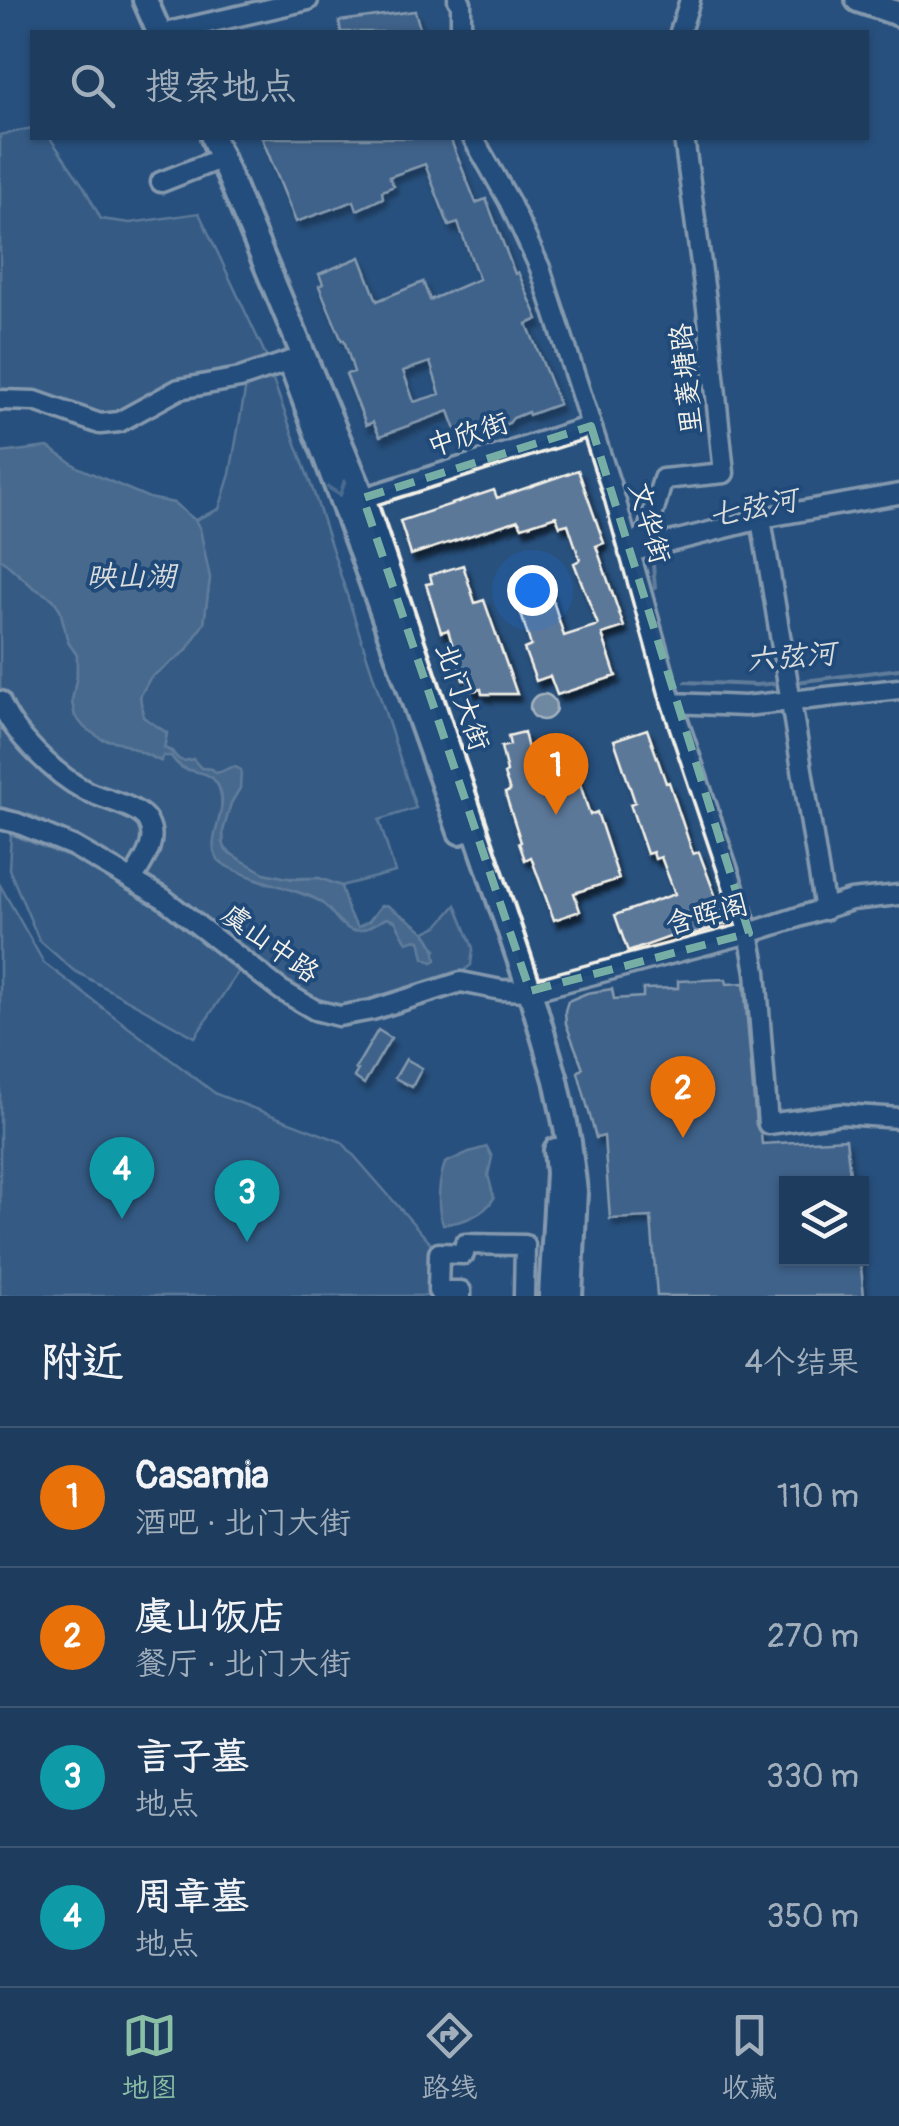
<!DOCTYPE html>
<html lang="zh">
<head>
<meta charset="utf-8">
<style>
	body { margin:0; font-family:Pangolin,"LXGW WenKai TC",sans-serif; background:#2b4867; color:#f1f3f6 }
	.controls { position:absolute; right:30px; bottom:30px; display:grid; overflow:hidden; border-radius:0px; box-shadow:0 2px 8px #0004 }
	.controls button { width:90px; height:90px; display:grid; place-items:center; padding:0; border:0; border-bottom:2px solid #3c5673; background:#1e3d5e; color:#f1f3f6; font:50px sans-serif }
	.you { position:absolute; left:532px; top:590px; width:35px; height:35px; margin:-25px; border:8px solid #fff; border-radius:50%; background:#1a73e8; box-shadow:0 0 0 15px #1a73e833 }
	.badge { display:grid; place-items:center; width:65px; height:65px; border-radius:50%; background:#8abfa5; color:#fff; font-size:32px; font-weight:700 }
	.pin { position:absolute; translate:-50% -82px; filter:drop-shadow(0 2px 5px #0008) }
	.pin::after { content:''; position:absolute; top:52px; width:35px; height:30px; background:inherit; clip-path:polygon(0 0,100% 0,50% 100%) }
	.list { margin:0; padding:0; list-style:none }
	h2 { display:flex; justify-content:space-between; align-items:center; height:130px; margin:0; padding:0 40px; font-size:42px }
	h2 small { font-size:32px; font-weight:400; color:#a1aebc }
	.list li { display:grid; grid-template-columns:65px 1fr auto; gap:30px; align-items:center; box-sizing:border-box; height:140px; padding:0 40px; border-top:2px solid #3c5673 }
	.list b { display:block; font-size:38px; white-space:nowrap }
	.list p { margin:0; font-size:32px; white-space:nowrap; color:#a1aebc }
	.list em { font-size:32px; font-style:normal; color:#a1aebc }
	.icon { flex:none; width:55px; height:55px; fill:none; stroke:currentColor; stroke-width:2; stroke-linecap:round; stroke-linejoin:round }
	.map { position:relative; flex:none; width:899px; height:1296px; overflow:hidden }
	.search { position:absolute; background:#1e3d5e; box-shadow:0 2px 8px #0004; left:30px; right:30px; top:30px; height:110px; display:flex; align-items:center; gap:25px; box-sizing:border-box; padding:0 35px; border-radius:0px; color:#a1aebc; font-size:38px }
	.sheet { height:690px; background:#1e3d5e }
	nav { display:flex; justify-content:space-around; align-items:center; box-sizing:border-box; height:140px; border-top:2px solid #3c5673; background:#1e3d5e; font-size:28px; color:#a1aebc }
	nav a { display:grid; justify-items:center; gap:5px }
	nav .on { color:#8abfa5 }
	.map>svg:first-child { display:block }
	.green { fill:#45688e; stroke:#9cacbb; stroke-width:2.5 }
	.water { fill:#6e88a2; stroke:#a4b2be; stroke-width:2.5 }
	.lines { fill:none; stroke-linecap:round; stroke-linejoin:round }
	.stream { stroke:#a4b2be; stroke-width:4 }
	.building { fill:#5b7899; stroke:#f4f1e8; stroke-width:2.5; fill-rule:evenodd; filter:url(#shadow) }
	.minor-casing { stroke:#f4f1e8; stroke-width:25 }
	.major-casing { stroke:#f4f1e8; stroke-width:30 }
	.minor { stroke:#1f4a7a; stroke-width:18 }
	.major { stroke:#1f4a7a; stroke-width:22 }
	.oneway { stroke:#748da6 }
	.marked { fill:none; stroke:#76ada5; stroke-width:8; stroke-dasharray:20 12; stroke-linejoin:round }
	.labels { text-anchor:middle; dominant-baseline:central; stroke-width:8; stroke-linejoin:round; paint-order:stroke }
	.street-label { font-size:28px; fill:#f4f1e8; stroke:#1f4a7a }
	.water-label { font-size:30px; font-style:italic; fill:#d9dcda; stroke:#1f4a7a }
</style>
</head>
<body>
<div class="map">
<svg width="899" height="1296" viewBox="0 0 899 1296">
	<defs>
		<filter id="shadow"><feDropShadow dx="4" dy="7" stdDeviation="2.5" flood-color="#0009"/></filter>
	</defs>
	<rect width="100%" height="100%" fill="#28517e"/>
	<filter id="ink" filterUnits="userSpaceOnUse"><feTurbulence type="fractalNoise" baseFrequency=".01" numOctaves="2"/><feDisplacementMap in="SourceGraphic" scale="20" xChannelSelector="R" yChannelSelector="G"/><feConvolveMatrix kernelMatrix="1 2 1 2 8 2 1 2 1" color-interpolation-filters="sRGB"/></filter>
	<g filter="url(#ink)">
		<path class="green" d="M 32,128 L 32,138 L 50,138 L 84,187 L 101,219 L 130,223 L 199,213 L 268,360 L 222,372 L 184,378 L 140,400 L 120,414 L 94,417 L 0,395 L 0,135 Z
			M 247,380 L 273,380 L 315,496 L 416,808 L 379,820 L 395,872 L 341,886 L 319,878 L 285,878 L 259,872 L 235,857 L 224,847 L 223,831 L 231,803 L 240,788 L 220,773 L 180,762 L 172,751 L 164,748 L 167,733 L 143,717 L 140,696 L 150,678 L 186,651 L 204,623 L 210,578 L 195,520 L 219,509 L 230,474 Z
			M 0,558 L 33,587 L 53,599 L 60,609 L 68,642 L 77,655 L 77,676 L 72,701 L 75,716 L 102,739 L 119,742 L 160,761 L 162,755 L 171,756 C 185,776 189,767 206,774 C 233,786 217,830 214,851 L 226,866 L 266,883 L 276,884 L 323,902 L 341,924 L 349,929 L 368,927 L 387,918 L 396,921 L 405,939 L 420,940 L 423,944 L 423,952 L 436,950 L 425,932 L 438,926 L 456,905 L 473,948 L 471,965 L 462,972 L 348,1009 L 315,1003 L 112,857 L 33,816 L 0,807 Z
			M 11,834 L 94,867 L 157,902 L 238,972 L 195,1037 L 73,970 L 39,940 L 9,869 Z
			M 0,885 L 44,963 L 216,1094 L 342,1142 L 439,1253 L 438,1296 L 0,1296 Z"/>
		<path class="water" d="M 48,447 L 79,468 L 149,498 L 174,503 L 195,520 L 200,529 L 210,578 L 204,623 L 186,651 L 150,678 L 140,696 L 143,717 L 167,733 L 164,748 C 180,754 174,765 193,759 L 201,768 L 212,769 L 216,773 C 227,772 230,762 241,770 L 240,788 L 231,803 L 223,831 L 223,842 L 226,851 L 264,873 L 292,879 L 319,878 L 341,886 L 349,914 L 358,927 L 369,921 L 381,906 L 387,905 C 408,921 434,929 436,960 L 432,962 L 424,958 L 420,940 L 416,939 L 407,942 L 395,921 L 387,918 C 376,922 363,934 351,930 C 336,924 332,905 310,896 C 292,889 225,872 217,858 C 204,838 234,806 216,782 C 204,766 186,778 171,756 L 163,756 L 161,761 L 119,742 L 102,739 L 85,728 L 75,716 L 72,701 L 77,676 L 77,655 L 68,642 L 60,609 L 53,599 L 33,587 L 0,558 L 0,453 Z
			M530 707a13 13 0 1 1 26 0a13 13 0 1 1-26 0Z
			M 487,1147 L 492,1157 L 488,1175 L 494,1198 C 484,1215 462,1223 443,1224 C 436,1207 439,1180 445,1163 L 469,1152 Z"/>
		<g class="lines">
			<path class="stream" d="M 652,553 L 655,588
				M 686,682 L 756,685 L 781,683
				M 796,682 L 899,669"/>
		</g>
		<path class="building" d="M 415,11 L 421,32 L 341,32 L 339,21 Z
			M 262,138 L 450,138 L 476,203 L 486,199 L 515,274 L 518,272 L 538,319 L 527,324 L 559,404 L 529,415 L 528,412 L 513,418 L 509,423 L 460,441 L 449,411 L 380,436 L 373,422 L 366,425 L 346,374 L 354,372 L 344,340 L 342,341 L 319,286 L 323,284 L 319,274 L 360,257 L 377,301 L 423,282 L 430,300 L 479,279 L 458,223 L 449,226 L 425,164 L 389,177 L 394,186 L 382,191 L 383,198 L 357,210 L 354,201 L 296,222 ZM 430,362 L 440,394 L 414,402 L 403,371 Z
			M 578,470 L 604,543 L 596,546 L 624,627 L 602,634 L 616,676 L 557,695 L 550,676 L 536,681 L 524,649 L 531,646 L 514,591 L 520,589 L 516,576 L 543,568 L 564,636 L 598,625 L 574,563 L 580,560 L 568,524 L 560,526 L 556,516 L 522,527 L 518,520 L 411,555 L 400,521 L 494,490 L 497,498 Z
			M 463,565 L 475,603 L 484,600 L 517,694 L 482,694 L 481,689 L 471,691 L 468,680 L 463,680 L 448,630 L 441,632 L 426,584 L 432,583 L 430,575 Z
			M 647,729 L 666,783 L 669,782 L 693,854 L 699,852 L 726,924 L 691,935 L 689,930 L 628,952 L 615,915 L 675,894 L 661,857 L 655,859 L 653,852 L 647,854 L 630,804 L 635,802 L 614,740 Z
			M 524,732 L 530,758 L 568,747 L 590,815 L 597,812 L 619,879 L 574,893 L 580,911 L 554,920 L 531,857 L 525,860 L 519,843 L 521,842 L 505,793 L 510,791 L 504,774 L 507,772 L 501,747 L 510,745 L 508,736 Z
			M 726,979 L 727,984 L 744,983 L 756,1125 L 761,1134 L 762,1144 L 846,1139 L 851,1184 L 786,1184 L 786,1258 L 860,1258 L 864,1296 L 657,1296 L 651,1217 L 610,1219 L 604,1136 L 596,1138 L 578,1072 L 583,1068 L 566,1024 L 565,1011 L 568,1001 L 587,993 L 612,989 L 614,999 L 643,997 L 643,989 L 678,988 L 678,981 Z
			M 378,1030 L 391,1038 L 364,1084 L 354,1077 L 358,1070 L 355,1069 Z
			M 406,1059 L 422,1068 L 412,1087 L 395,1078 Z"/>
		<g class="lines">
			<defs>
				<path id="minor" d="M 458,0 L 461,3 L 461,32
					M 173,31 L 308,0
					M 680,32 L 690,0
					M 473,138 L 509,201 L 540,268 L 615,499 L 672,703 L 749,933 L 756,972 L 768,1124 L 841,1114 L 899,1118
					M 161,182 L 212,162
					M 0,400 L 35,401 L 100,424 L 119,422 L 179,389 L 240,378 L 290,361
					M 363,498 L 591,426
					M 761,519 L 825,910
					M 629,552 L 648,530 L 663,479 L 724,473 L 707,308 L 684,138
					M 630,552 L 773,516 L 899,494
					M 0,701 C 12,733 55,775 86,791 C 102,799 140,806 148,822 C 159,843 142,862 132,880
					M 672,703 L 745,706 L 899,689
					M 0,819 L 17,823 L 73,846 L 163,898 L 281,990 L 315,1010 L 339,1016 L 372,1010 L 461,982 L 501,990 L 530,991 L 749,933 L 851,900 L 899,895
					M 461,1296 L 461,1291 L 438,1291 L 439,1253 L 464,1254 L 465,1244 L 525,1245 L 524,1296"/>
				<path id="major" d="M 145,0 L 159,32
					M 858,0 L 899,14
					M 213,138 L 363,498 L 530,991 L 556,1080 L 569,1142 L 575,1191 L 570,1296
					M 293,369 L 362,555 L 460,832
					M 551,1296 L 558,1173 L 556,1150"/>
			</defs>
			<use href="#minor" class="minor-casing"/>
			<use href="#major" class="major-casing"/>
			<use href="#minor" class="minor"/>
			<use href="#major" class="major"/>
		</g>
		<defs><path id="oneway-chevron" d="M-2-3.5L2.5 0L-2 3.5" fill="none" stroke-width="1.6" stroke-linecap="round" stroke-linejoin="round" transform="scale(2.5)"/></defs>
		<use class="oneway" href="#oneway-chevron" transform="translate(338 489) rotate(70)"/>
	</g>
	<path d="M0 0H899V1296H0ZM 591,426 L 749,933 L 530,991 L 363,498 Z" fill="#28517e" fill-opacity=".55" fill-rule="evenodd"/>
	<path class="marked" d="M 591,426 L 749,933 L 530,991 L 363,498 Z"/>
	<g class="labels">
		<g class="street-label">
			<text transform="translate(687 379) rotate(-96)">里菱塘路</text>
			<text transform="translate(468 435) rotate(-18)">中欣街</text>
			<text transform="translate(649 523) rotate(74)">文华街</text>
			<text transform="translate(462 697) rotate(71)">北门大街</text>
			<text transform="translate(707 915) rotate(-15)">含晖阁</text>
			<text transform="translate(270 944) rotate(36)">虞山中路</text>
		</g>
		<g class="water-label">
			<text transform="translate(753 508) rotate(-11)">七弦河</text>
			<text x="131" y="576">映山湖</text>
			<text transform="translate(791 657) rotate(-5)">六弦河</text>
		</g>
	</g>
</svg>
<div class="controls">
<button><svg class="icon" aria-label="layers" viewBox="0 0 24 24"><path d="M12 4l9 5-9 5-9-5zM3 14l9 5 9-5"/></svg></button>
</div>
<div class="you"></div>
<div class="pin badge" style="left:556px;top:815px;background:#e8710a">1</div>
<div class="pin badge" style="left:683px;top:1138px;background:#e8710a">2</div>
<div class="pin badge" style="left:247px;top:1242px;background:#0f9aa8">3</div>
<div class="pin badge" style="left:122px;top:1219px;background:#0f9aa8">4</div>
<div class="search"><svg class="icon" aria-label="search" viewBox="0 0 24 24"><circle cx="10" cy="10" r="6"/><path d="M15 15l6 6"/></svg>搜索地点</div>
</div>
<section class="sheet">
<h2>附近<small>4个结果</small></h2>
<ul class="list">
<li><span class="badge" style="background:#e8710a">1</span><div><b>Casamia</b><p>酒吧 · 北门大街</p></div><em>110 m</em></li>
<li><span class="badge" style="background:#e8710a">2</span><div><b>虞山饭店</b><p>餐厅 · 北门大街</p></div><em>270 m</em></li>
<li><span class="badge" style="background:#0f9aa8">3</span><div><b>言子墓</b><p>地点</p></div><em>330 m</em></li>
<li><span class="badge" style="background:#0f9aa8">4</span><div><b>周章墓</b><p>地点</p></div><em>350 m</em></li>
</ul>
</section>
<nav>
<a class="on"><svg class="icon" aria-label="map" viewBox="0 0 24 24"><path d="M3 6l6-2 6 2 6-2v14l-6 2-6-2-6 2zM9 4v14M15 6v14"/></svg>地图</a>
<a><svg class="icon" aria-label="directions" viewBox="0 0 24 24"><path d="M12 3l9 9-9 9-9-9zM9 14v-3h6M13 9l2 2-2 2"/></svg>路线</a>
<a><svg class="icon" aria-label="saved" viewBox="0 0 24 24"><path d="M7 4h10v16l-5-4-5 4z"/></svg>收藏</a>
</nav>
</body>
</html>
